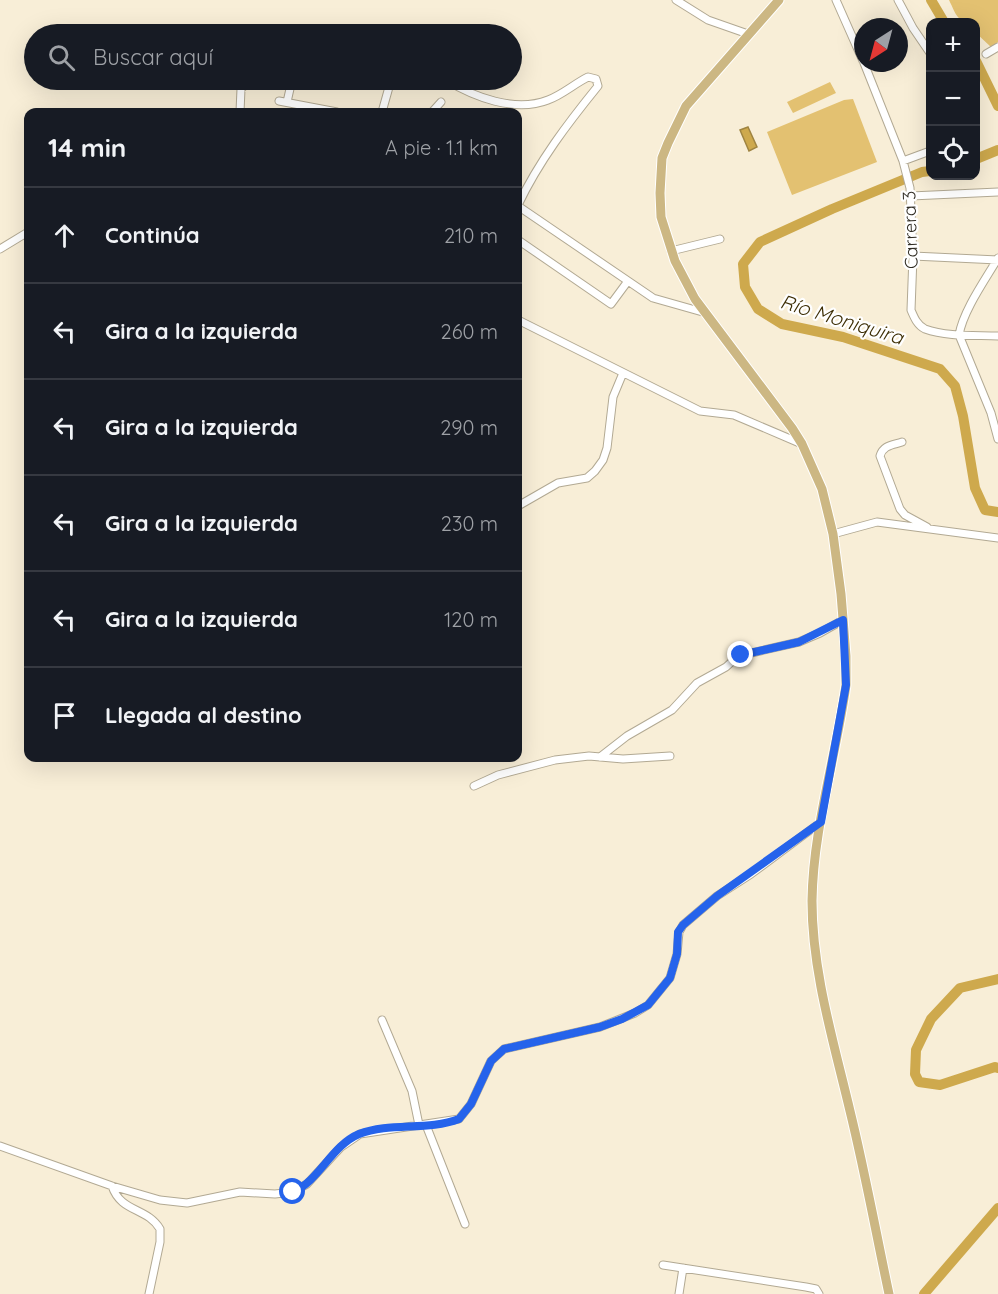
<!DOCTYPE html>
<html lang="es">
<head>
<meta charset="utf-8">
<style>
	body { margin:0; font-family:Quicksand,sans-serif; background:#20242c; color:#f1f3f6 }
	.controls { position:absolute; right:18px; top:18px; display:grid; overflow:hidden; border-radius:12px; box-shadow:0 6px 24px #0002 }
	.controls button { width:54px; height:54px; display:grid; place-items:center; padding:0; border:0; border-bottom:2px solid #363941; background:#171b24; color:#f1f3f6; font:30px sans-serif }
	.compass { position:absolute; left:854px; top:18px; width:54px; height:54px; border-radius:50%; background:#171b24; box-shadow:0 6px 24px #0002; rotate:216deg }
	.stop { position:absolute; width:18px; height:18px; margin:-14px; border:4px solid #2563eb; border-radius:50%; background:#fff }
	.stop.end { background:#2563eb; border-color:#fff; box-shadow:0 2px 6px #0008 }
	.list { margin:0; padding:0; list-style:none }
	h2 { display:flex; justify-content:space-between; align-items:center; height:78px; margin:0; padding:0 24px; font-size:26px }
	h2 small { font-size:20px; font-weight:400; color:#9ea1a6 }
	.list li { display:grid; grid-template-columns:39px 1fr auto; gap:18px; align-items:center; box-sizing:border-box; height:96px; padding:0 24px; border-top:2px solid #363941 }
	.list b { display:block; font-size:22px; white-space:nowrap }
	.list em { font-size:20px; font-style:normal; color:#9ea1a6 }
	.icon { flex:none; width:33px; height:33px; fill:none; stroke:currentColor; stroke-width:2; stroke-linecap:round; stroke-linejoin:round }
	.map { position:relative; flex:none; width:998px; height:1294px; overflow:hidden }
	.search { position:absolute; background:#171b24; box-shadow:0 6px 24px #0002; left:24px; top:24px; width:498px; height:66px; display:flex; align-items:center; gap:15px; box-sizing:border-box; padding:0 21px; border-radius:33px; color:#9ea1a6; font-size:22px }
	.panel { position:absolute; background:#171b24; box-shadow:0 6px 24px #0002; left:24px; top:108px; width:498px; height:654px; border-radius:12px }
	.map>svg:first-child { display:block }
	.green { fill:#e3c171 }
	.water { fill:#cea94d; stroke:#9f8441; stroke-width:1.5 }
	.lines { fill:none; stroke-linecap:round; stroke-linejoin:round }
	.river { stroke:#cea94d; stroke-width:10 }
	.minor-casing { stroke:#b2a993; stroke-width:9 }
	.major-casing { stroke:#fff; stroke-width:11 }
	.minor { stroke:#fff; stroke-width:7 }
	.major { stroke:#ccb783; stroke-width:9 }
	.route { stroke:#2563eb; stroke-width:8 }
	.labels { text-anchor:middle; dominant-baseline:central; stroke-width:4.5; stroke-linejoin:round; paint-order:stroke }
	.street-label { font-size:18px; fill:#312d24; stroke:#fff }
	.water-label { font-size:20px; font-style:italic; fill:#3e2f06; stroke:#fff }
</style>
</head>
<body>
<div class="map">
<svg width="998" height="1294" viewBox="0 0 998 1294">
	<rect width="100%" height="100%" fill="#f8eed7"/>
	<path class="green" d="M 949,0 L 998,0 L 998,42 L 991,47 L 976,33 L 976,22 C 956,22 957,16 949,0 Z
		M 830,82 L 836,93 L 793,113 L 787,102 Z
		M 853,99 L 877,162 L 792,195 L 767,132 L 844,100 Z"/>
	<path class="water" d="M 748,127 L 757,147 L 749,151 L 740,130 Z"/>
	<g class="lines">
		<path class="river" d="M 931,0 L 944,22
			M 976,61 L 998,106
			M 976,159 L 998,150
			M 930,171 L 922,172 L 832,209 L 760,242 L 743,264 L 745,287 L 758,309 L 782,324 L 843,337 L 940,369 L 955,386 L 963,416 L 975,488 L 985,510 L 998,512
			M 998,979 L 960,988 L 931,1019 L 916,1050 L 915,1074 L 919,1082 L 940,1085 L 995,1067 L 998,1068
			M 924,1294 L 998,1208"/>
		<defs>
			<path id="minor" d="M 676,0 L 708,20 L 748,34
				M 836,0 L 863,61
				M 898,0 L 913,28 L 930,53
				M 986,54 L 998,47
				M 864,63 L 903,161 L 910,188 L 913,256 L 911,310 C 914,317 917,325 925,329 C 947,337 975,335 998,336
				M 446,80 C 474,97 515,113 548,100 C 562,95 574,84 588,77 L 596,79 L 598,86 C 568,123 539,161 518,205
				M 279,101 L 337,112
				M 287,102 L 292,80
				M 240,112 L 241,89 L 250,80
				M 382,112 L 391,80
				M 432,112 L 441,102
				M 903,161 L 930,151
				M 911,196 L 998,192
				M 518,206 L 653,298 L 706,313
				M 518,240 L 611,304 L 628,281
				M 0,249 L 28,232
				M 671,251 L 720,239
				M 913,256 L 998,260
				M 998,258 C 985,280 963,311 959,335 L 991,413 L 998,439
				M 518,320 L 700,411 L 734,415 L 802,444
				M 902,442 C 893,445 883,445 880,456 L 900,509 L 905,515 L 927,527
				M 518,506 L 558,483 L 587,478 L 595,471 L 603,460 L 607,448 L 613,397 L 623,373
				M 833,534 L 877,522 L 998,538
				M 600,757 L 627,736 L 672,710 L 697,683 L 726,667 L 738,656 L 799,642 L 820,633 L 843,620
				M 474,786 L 498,775 L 555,760 L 589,756 L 623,759 L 670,756
				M 382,1020 L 412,1091 L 419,1125
				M 426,1125 L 465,1224
				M 0,1146 L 112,1186 L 160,1200 L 187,1203 L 240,1192 L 275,1194 L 293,1192 L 307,1184 L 341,1147 L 360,1134 L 459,1119 L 471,1104 L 491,1061 L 504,1049 L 600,1027 L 635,1013 L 648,1005 L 670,978 L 677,954 L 679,932 L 683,925 L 717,896 L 751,874 L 821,822
				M 112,1186 C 121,1213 147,1207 160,1229 L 160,1242 L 149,1294
				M 663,1265 L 806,1287 L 816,1289 L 819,1294
				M 679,1294 L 683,1268"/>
			<path id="major" d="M 779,0 L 686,106 L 668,143 L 662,158 L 660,193 L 661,217 L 675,261 L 695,299 L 792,428 L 802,444 L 822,489 L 833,534 L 841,594 L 846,656 L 846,685 C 836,757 813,828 812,901 C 812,972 834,1043 850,1111 C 865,1172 876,1233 889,1294"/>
		</defs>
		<use href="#minor" class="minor-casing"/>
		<use href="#major" class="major-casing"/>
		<use href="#minor" class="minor"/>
		<use href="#major" class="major"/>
	</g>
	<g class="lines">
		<path class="route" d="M 293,1192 C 320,1180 331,1146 359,1134 C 390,1122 428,1131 459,1119 L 471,1104 L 491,1061 L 504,1049 L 600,1027 L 622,1019 L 648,1005 L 670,978 L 677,954 L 678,932 L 683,925 L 717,896 L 821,822 L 846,685 L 843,620 L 799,642 L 741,655"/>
	</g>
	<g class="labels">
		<g class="street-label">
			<text transform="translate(910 230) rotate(-92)">Carrera 3</text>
		</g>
		<g class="water-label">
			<text transform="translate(842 319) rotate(17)">Río Moniquira</text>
		</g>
	</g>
</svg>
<div class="controls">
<button>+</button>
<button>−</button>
<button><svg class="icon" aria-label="locate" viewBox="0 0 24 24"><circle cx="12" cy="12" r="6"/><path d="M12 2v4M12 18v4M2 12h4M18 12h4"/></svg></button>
</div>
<svg class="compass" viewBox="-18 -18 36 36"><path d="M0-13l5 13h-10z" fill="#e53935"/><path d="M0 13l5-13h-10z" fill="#9ea1a6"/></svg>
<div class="stop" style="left:293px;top:1192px"></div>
<div class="stop end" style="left:741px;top:655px"></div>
<div class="search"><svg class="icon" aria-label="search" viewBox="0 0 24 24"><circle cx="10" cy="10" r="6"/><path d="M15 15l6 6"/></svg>Buscar aquí</div>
<section class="panel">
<h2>14 min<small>A pie · 1.1 km</small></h2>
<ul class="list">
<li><svg class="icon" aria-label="ahead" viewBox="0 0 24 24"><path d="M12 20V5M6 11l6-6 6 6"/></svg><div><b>Continúa</b></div><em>210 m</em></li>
<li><svg class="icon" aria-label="left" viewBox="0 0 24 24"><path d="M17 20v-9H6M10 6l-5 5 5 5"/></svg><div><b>Gira a la izquierda</b></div><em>260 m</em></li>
<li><svg class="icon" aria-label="left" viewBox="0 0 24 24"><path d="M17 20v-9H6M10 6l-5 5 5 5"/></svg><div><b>Gira a la izquierda</b></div><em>290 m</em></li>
<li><svg class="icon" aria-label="left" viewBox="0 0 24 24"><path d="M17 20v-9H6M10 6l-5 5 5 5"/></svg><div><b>Gira a la izquierda</b></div><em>230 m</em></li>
<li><svg class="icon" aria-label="left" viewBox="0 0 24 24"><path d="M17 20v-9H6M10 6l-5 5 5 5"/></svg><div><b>Gira a la izquierda</b></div><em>120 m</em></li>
<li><svg class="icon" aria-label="arrive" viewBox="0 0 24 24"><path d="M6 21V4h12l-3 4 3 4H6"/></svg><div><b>Llegada al destino</b></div></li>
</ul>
</section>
</div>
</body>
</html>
